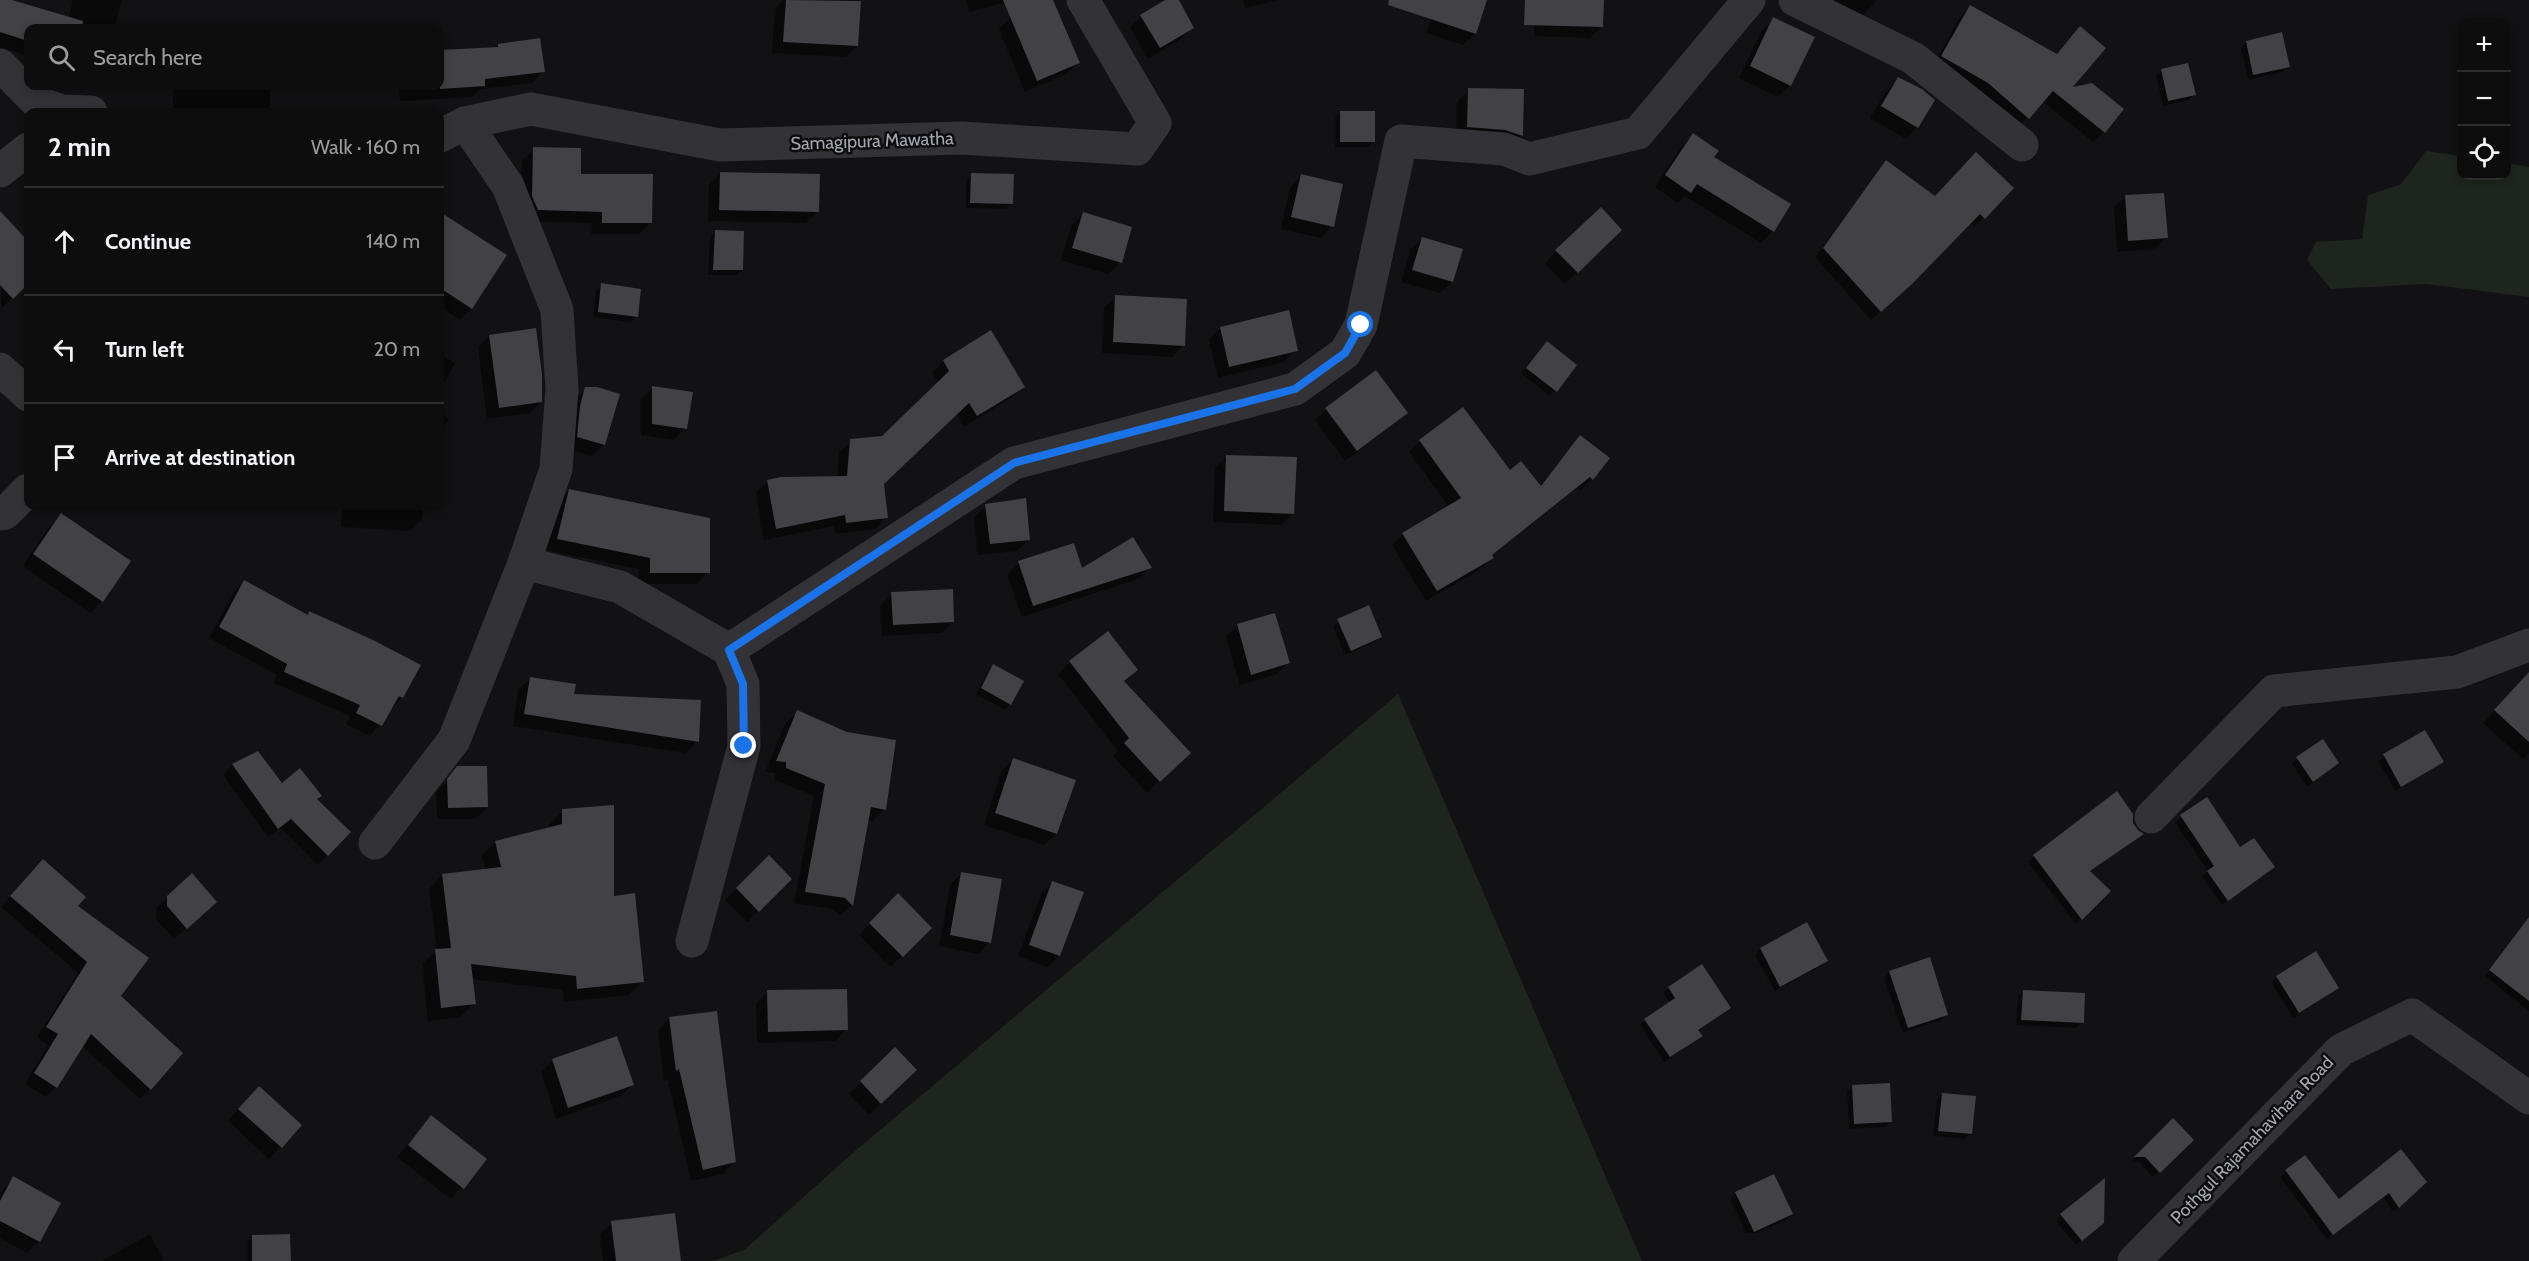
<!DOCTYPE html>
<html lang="en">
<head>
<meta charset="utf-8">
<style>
	body { margin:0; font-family:Cabin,sans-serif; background:#1c1b1c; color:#f1f3f6 }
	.controls { position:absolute; right:18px; top:18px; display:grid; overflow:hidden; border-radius:12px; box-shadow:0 3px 9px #0003 }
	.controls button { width:54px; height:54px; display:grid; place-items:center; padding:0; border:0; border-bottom:2px solid #2e2d2e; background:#0e0d0e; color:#f1f3f6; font:30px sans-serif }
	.stop { position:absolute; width:18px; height:18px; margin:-14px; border:4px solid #1a73e8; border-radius:50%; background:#fff }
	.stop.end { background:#1a73e8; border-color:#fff; box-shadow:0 2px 6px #0008 }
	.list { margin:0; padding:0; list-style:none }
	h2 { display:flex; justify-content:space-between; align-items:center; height:78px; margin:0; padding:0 24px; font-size:26px }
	h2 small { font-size:20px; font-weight:400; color:#9b9c9e }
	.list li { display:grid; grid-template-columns:39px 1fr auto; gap:18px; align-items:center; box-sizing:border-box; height:108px; padding:0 24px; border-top:2px solid #2e2d2e }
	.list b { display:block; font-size:22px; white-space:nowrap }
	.list em { font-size:20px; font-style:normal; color:#9b9c9e }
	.icon { flex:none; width:33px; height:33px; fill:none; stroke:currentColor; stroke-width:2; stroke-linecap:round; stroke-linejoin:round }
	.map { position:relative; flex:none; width:2529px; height:1261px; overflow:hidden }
	.search { position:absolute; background:#0e0d0e; box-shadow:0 3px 9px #0003; left:24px; top:24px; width:420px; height:66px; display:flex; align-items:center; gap:15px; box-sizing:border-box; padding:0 21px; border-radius:12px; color:#9b9c9e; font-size:22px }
	.panel { position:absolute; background:#0e0d0e; box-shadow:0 3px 9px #0003; left:24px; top:108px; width:420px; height:402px; border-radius:12px }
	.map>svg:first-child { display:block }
	.green { fill:#1e251f }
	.shadow { fill:#0007 }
	.building { fill:#414146 }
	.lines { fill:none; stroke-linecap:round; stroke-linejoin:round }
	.minor { stroke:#333337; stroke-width:33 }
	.route { stroke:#1a73e8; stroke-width:8 }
	.labels { text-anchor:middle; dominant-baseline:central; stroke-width:5; stroke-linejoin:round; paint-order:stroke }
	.street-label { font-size:18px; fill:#a4a7b2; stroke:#0d0c0e }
</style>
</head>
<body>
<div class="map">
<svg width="2529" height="1261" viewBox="0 0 2529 1261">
	<rect width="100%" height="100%" fill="#121113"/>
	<path class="green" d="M 2426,151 L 2461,156 L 2462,176 L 2506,176 L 2507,163 L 2529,167 L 2529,297 L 2426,284 L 2331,289 L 2307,260 L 2316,242 L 2362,239 L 2368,195 L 2401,184 Z
		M 1398,694 L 1642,1261 L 713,1261 L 744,1250 L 854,1152 Z"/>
	<path class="shadow" d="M 0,0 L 68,18 L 73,0 L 122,0 L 114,28 L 28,28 L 28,56 L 0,47 Z
		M 859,0 L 857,46 L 845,57 L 772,53 L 775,9 L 783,0 Z
		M 966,0 L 1014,0 L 969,12 Z
		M 1051,0 L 1078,63 L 1066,74 L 1025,92 L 999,29 L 1011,17 Z
		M 1168,0 L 1177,0 L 1193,27 L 1181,39 L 1148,59 L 1130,27 L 1141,16 Z
		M 1243,0 L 1278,0 L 1245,8 Z
		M 1437,0 L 1485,0 L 1475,34 L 1463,45 L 1426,33 Z
		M 1535,0 L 1602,0 L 1602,26 L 1590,38 L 1534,36 Z
		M 1877,0 L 1858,20 L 1834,1 L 1835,0 Z
		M 1970,6 L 2056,55 L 2080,28 L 2069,90 L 2104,132 L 2093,142 L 2042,101 L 2017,128 L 1932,67 L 1960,17 Z
		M 1774,19 L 1790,85 L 1778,97 L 1739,78 L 1762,30 Z
		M 2247,42 L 2288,67 L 2282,72 L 2248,80 L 2241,48 Z
		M 498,45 L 543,71 L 532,83 L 480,89 L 472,97 L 400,101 L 399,86 L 440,86 L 440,51 L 495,48 Z
		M 2162,70 L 2194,94 L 2189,100 L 2163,106 L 2156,75 Z
		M 1898,79 L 1917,127 L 1906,139 L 1870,118 L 1886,91 Z
		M 173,86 L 270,86 L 270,106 L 264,112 L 173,112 Z
		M 1469,90 L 1522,135 L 1510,147 L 1456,139 L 1457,102 Z
		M 1341,112 L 1373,142 L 1368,147 L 1335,147 L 1335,118 Z
		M 1693,135 L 1773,231 L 1761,243 L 1685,196 L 1678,203 L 1655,187 L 1681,147 Z
		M 534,149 L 579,176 L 651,222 L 639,234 L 591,234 L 591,223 L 526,221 L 521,209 L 522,161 Z
		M 1887,162 L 1935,198 L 1968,163 L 1984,218 L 1975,226 L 1970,222 L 1901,293 L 1871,320 L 1815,257 Z
		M 720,173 L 818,211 L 806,223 L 708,221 L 709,185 Z
		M 972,175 L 1011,203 L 1006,209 L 966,208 L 966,180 Z
		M 1301,176 L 1332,226 L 1321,238 L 1281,229 L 1290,188 Z
		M 2126,196 L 2166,238 L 2154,249 L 2117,252 L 2114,208 Z
		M 440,213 L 505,256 L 471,309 L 460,320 L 440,307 Z
		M 0,214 L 28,243 L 28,282 L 1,309 Z
		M 1083,214 L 1120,262 L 1108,274 L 1061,260 L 1071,226 Z
		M 1620,230 L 1565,284 L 1545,263 L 1557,251 Z
		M 715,232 L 742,270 L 736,275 L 708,275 L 710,237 Z
		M 1422,239 L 1452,282 L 1440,293 L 1401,282 L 1410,250 Z
		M 602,285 L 636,316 L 631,322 L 593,317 L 596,290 Z
		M 1116,297 L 1183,345 L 1172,357 L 1102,353 L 1104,308 Z
		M 1220,328 L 1296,350 L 1284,362 L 1218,378 L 1209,340 Z
		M 990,332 L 1023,387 L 1011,398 L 964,427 L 957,414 L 882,484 L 886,517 L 875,529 L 835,534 L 834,526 L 764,540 L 756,493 L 768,482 L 837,478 L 839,453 L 851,441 L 883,437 L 938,383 L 932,373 L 944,361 Z
		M 490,336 L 541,402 L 529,413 L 487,419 L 478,348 Z
		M 1542,348 L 1575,365 L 1550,396 L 1522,374 Z
		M 440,354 L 455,363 L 440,391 Z
		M 653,388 L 685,428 L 674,440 L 641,435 L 641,399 Z
		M 586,389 L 604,444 L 592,456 L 566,448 L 574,401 Z
		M 1326,409 L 1406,413 L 1394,424 L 1345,461 L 1315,420 Z
		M 440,410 L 449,420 L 440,430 Z
		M 1580,437 L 1592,479 L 1581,490 L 1578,487 L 1491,556 L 1492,558 L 1481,569 L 1426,601 L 1392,545 L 1403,534 L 1449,507 L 1409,452 L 1420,441 L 1510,472 L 1539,487 Z
		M 1227,456 L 1293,513 L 1281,525 L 1213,522 L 1215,468 Z
		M 570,490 L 708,572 L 697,584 L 639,584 L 639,569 L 546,550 L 558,502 Z
		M 342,506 L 423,506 L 422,519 L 410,531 L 341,527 Z
		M 986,506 L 1029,539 L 1017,551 L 978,555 L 974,518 Z
		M 61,515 L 102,601 L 90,613 L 23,566 L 49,527 Z
		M 1019,563 L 1081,570 L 1150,568 L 1138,579 L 1022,617 L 1007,575 Z
		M 244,582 L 307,616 L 310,613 L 402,697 L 370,736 L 346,724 L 350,716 L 274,683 L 277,675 L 209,638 L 233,593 Z
		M 892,594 L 952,622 L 941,633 L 882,636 L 880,606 Z
		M 1338,621 L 1380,637 L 1375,642 L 1345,655 L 1333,626 Z
		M 1238,625 L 1288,663 L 1277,674 L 1240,685 L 1226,637 Z
		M 1070,662 L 1136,670 L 1123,683 L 1177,764 L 1147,793 L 1113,756 L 1118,751 L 1058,674 Z
		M 994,666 L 1010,704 L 1005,710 L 976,694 L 988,672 Z
		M 2529,674 L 2529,753 L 2523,759 L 2483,723 Z
		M 530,679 L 572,695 L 697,741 L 685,753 L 513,726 L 518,690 Z
		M 797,712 L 884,809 L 873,821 L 867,820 L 852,905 L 840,916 L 833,909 L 794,903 L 814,796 L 775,780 L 775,773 L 765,772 L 785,724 Z
		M 2424,732 L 2442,762 L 2395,791 L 2378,761 Z
		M 2297,759 L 2337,763 L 2307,787 L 2292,764 Z
		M 1013,760 L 1056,834 L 1044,845 L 984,825 L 1001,772 Z
		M 233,765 L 315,800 L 349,833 L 318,865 L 281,828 L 268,837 L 223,775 Z
		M 458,768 L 487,807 L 475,819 L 437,819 L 436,793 Z
		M 2117,793 L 2132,823 L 2136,839 L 2089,872 L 2109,891 L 2076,924 L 2028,862 Z
		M 2207,799 L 2240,849 L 2273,867 L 2222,905 L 2202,877 L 2208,871 L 2175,822 Z
		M 563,811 L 612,897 L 643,981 L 629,995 L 564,1002 L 563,990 L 471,979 L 474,1004 L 460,1017 L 428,1021 L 422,964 L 437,950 L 429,889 L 442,875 L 486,870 L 482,856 L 496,842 L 549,829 L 549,825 Z
		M 769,857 L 790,879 L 747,922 L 725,900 Z
		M 32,871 L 76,907 L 119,996 L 150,1089 L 140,1099 L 82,1046 L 56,1087 L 46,1097 L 25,1084 L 48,1045 L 37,1037 L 78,973 L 1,907 Z
		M 962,873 L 989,942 L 978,954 L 939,946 L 950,885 Z
		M 1053,883 L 1059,955 L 1047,967 L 1018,956 L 1041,894 Z
		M 898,895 L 930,928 L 890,967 L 859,935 Z
		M 168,897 L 203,914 L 174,939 L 156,919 L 156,909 Z
		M 1806,924 L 1826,961 L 1821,966 L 1775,991 L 1755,955 L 1760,949 Z
		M 2516,934 L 2529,935 L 2529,1011 L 2485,976 Z
		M 1890,972 L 1947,1014 L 1941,1020 L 1903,1033 L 1884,978 Z
		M 2277,977 L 2337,988 L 2293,1018 L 2272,983 Z
		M 1669,988 L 1729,1008 L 1697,1031 L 1695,1041 L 1664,1062 L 1640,1025 L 1670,1003 L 1663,993 Z
		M 2024,991 L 2082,1022 L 2077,1028 L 2016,1025 L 2018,997 Z
		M 768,992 L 847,1029 L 835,1041 L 757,1043 L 756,1003 Z
		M 670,1018 L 734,1162 L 723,1174 L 691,1181 L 668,1080 L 664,1081 L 658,1030 Z
		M 616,1038 L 632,1085 L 620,1096 L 556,1119 L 541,1072 L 552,1061 Z
		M 895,1049 L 903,1082 L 869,1115 L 849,1094 Z
		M 1853,1087 L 1891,1121 L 1885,1127 L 1849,1129 L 1847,1092 Z
		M 1942,1094 L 1971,1133 L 1965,1139 L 1933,1136 L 1937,1100 Z
		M 247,1099 L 300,1125 L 269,1159 L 228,1121 Z
		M 431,1117 L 485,1159 L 451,1199 L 397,1157 Z
		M 2173,1121 L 2192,1140 L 2153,1177 L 2139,1162 L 2131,1162 Z
		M 2305,1157 L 2339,1201 L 2425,1182 L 2393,1212 L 2383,1197 L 2327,1239 L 2280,1177 Z
		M 13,1178 L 39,1241 L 27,1253 L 0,1238 L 0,1193 Z
		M 1736,1194 L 1791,1214 L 1786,1220 L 1756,1233 L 1746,1233 L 1730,1199 Z
		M 2061,1215 L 2099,1225 L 2076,1245 L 2056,1221 Z
		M 612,1223 L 679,1261 L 603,1261 L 600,1234 Z
		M 150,1234 L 164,1261 L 103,1261 L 105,1259 Z
		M 252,1236 L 289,1261 L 247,1261 L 247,1242 Z"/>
	<path class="building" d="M 0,0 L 12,0 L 83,21 L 82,28 L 28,28 L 28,41 L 0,32 Z
		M 786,0 L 861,1 L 858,46 L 783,42 Z
		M 1003,0 L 1053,0 L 1080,63 L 1037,81 Z
		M 1165,0 L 1179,0 L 1194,28 L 1160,48 L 1140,15 Z
		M 1389,0 L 1487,0 L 1476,34 L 1388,5 Z
		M 1525,0 L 1604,0 L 1603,27 L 1524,25 Z
		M 1970,5 L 2057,54 L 2080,26 L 2106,48 L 2073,87 L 2092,83 L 2124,109 L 2105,133 L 2053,91 L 2029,119 L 1988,83 L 1941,56 Z
		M 1773,17 L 1815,37 L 1791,86 L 1750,66 Z
		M 2282,32 L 2290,67 L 2253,75 L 2246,41 Z
		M 540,38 L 545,72 L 485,79 L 485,86 L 440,89 L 440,50 L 498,47 L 498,44 Z
		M 2188,63 L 2196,95 L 2168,101 L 2161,69 Z
		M 1898,77 L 1922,89 L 1935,100 L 1918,128 L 1881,106 Z
		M 1468,88 L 1524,89 L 1523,136 L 1505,130 L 1467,127 Z
		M 1340,111 L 1375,111 L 1375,142 L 1340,142 Z
		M 1693,133 L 1719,151 L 1714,157 L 1791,204 L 1774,232 L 1697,184 L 1691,193 L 1665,175 Z
		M 533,147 L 581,148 L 581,174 L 653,174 L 652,223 L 602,223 L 602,212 L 538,210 L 532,196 Z
		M 1976,152 L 2014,188 L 1985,219 L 1980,214 L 1912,284 L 1881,312 L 1823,248 L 1886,160 L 1935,196 Z
		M 720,172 L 820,174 L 819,212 L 719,210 Z
		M 971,173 L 1014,174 L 1013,204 L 970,203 Z
		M 1301,174 L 1343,184 L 1334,227 L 1291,217 Z
		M 2164,193 L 2168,238 L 2128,241 L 2125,195 Z
		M 1601,207 L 1622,230 L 1578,273 L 1555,250 Z
		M 0,211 L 28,241 L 28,284 L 13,299 L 0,285 Z
		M 440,212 L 507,255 L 472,309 L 440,288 Z
		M 1083,212 L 1132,227 L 1122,263 L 1072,248 Z
		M 715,230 L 744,231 L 743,270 L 713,270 Z
		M 1422,237 L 1463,249 L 1453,282 L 1412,270 Z
		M 601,283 L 641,289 L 638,317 L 598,312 Z
		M 1115,295 L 1187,299 L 1185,346 L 1113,342 Z
		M 1289,310 L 1298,351 L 1229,367 L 1220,327 Z
		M 536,328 L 542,374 L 542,402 L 499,408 L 489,335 Z
		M 991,330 L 1025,387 L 977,416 L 969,403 L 884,484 L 888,518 L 846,523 L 845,515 L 776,529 L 767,480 L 781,477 L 847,476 L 850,439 L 882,436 L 949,371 L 943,360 Z
		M 1547,341 L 1577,365 L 1557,392 L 1526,368 Z
		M 1376,370 L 1408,413 L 1357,451 L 1325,408 Z
		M 652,386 L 693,392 L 687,429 L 652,424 Z
		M 585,387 L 597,387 L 620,394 L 605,445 L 577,437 L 580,406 Z
		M 1463,407 L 1510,470 L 1521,461 L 1541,486 L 1580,435 L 1610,458 L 1593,480 L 1590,477 L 1492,555 L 1494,558 L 1437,591 L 1402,533 L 1461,498 L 1419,440 Z
		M 1226,455 L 1297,457 L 1294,514 L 1224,511 Z
		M 569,489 L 710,518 L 710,573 L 650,573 L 650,558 L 557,539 Z
		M 1026,498 L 1030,540 L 990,544 L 985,504 Z
		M 61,513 L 131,561 L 103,602 L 33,554 Z
		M 1133,537 L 1152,568 L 1033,606 L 1018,561 L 1074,543 L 1082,568 Z
		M 244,580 L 308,615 L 309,611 L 373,640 L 421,665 L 403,698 L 399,696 L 382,726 L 356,713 L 360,705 L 284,672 L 287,664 L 219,627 Z
		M 953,589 L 954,622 L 893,625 L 891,592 Z
		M 1369,605 L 1382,637 L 1351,651 L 1337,619 Z
		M 1275,613 L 1290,663 L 1251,675 L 1237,624 Z
		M 1108,631 L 1138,670 L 1124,681 L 1191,753 L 1160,782 L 1124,743 L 1129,738 L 1069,661 Z
		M 993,664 L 1024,681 L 1011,705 L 981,688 Z
		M 2529,672 L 2529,742 L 2494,710 Z
		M 530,677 L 576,684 L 574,694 L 701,700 L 699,742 L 524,714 Z
		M 797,710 L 847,732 L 896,740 L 886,810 L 871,807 L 853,906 L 845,898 L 805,892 L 825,784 L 786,768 L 786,762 L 776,761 Z
		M 2425,730 L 2444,762 L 2401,787 L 2383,754 Z
		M 2323,739 L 2339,763 L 2313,782 L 2296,757 Z
		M 258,751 L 282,783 L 300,768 L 322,796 L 317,799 L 351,832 L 328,856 L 291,819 L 278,829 L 232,764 Z
		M 1013,758 L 1076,780 L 1057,834 L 995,813 Z
		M 457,766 L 487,766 L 488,807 L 448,808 L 447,779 Z
		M 2117,791 L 2133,814 L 2133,823 L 2138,830 L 2144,834 L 2090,871 L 2111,891 L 2082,920 L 2033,855 Z
		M 2207,797 L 2240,847 L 2254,838 L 2275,867 L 2228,901 L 2207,871 L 2214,866 L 2180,815 Z
		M 614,805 L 614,896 L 635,893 L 644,982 L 577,989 L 576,976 L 471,964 L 476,1004 L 441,1008 L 435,949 L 451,948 L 442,874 L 501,867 L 495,841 L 562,824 L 562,809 Z
		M 769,855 L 792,879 L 759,912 L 736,888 Z
		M 43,859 L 86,897 L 78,906 L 149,958 L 121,996 L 183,1053 L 151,1090 L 91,1034 L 57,1088 L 34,1073 L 58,1034 L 46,1027 L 87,962 L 10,896 Z
		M 961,872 L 1002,879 L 991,943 L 950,935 Z
		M 192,873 L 217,902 L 187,929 L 167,906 L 167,896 Z
		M 1052,881 L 1084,892 L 1060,956 L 1029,945 Z
		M 898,893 L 932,928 L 903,957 L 869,923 Z
		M 2529,917 L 2529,1001 L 2489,970 Z
		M 1807,922 L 1828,961 L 1780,987 L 1760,948 Z
		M 2316,951 L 2339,988 L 2299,1013 L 2276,976 Z
		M 1930,957 L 1948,1015 L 1908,1028 L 1889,971 Z
		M 1702,964 L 1731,1008 L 1698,1030 L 1703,1036 L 1670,1057 L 1644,1019 L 1675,998 L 1668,987 Z
		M 847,989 L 848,1030 L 768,1032 L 767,990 Z
		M 2023,990 L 2085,993 L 2084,1023 L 2021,1020 Z
		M 717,1011 L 736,1162 L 703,1170 L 679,1069 L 676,1071 L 669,1017 Z
		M 617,1036 L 634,1085 L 568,1108 L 552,1059 Z
		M 895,1047 L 917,1070 L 881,1104 L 860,1081 Z
		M 1890,1083 L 1892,1122 L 1854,1124 L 1852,1085 Z
		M 259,1086 L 302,1125 L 282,1148 L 238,1109 Z
		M 1942,1093 L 1976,1096 L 1972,1134 L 1938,1131 Z
		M 431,1115 L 487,1159 L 464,1189 L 408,1145 Z
		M 2173,1118 L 2194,1140 L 2160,1173 L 2145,1157 L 2134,1157 Z
		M 2401,1149 L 2427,1182 L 2399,1208 L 2389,1193 L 2333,1235 L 2285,1170 L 2305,1155 L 2339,1199 Z
		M 1774,1174 L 1793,1214 L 1754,1232 L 1735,1192 Z
		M 13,1176 L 61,1203 L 40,1242 L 0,1221 L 0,1201 Z
		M 2105,1178 L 2104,1223 L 2082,1241 L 2060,1214 Z
		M 675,1213 L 681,1261 L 616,1261 L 611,1221 Z
		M 290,1234 L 291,1261 L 252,1261 L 252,1235 Z"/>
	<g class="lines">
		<path class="minor" d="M 1795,0 L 1913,58 L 2022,145
			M 0,65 L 38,103 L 62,111 L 91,112
			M 440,136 L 465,123 L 531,109 L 720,145 L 961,138 L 1137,149 L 1155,123 L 1083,0
			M 0,171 L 28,149
			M 0,369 L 28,395
			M 0,514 L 5,513 L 28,490
			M 524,563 L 620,587 L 729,650 L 743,684 L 744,746 L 692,941
			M 729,650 L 1014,463 L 1295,389 L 1345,353 L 1361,325 L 1401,141 L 1504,149 L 1529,159 L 1638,133 L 1749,0
			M 2151,817 L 2274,691 L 2457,672 L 2529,645
			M 375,843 L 454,740 L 524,563 L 556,469 L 562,390 L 557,310 L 508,186 L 465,123
			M 2134,1261 L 2341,1050 L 2412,1015 L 2529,1098"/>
	</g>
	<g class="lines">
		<path class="route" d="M 744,746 L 743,684 L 729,650 L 1014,463 L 1295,389 L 1345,353 L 1361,325"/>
	</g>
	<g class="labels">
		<g class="street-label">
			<text transform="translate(872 141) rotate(-2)">Samagipura Mawatha</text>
			<text transform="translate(2252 1140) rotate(-46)">Pothgul Rajamahavihara Road</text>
		</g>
	</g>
</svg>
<div class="controls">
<button>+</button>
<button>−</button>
<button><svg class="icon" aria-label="locate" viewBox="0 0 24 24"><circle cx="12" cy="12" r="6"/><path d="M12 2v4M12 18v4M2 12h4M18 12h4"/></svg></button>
</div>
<div class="stop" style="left:1361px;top:325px"></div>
<div class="stop end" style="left:744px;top:746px"></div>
<div class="search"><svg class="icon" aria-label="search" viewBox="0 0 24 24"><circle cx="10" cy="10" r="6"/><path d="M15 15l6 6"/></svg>Search here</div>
<section class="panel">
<h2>2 min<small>Walk · 160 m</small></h2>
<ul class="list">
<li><svg class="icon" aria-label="ahead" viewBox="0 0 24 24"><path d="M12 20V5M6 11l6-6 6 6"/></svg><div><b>Continue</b></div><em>140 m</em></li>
<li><svg class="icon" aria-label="left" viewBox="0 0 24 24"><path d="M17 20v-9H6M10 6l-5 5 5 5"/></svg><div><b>Turn left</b></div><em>20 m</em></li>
<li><svg class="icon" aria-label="arrive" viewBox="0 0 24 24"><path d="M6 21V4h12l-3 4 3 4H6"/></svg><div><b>Arrive at destination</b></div></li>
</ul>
</section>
</div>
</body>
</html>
